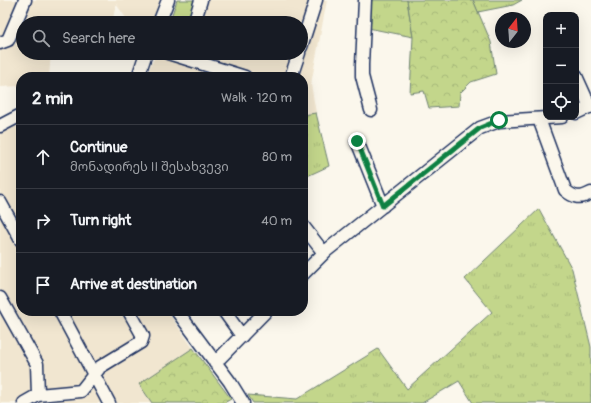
<!DOCTYPE html>
<html lang="en">
<head>
<meta charset="utf-8">
<style>
	body { margin:0; font-family:Pangolin,"Noto Sans Georgian",sans-serif; background:#20242c; color:#f1f3f6 }
	.controls { position:absolute; right:12px; top:12px; display:grid; overflow:hidden; border-radius:8px; box-shadow:0 4px 16px #0002 }
	.controls button { width:36px; height:36px; display:grid; place-items:center; padding:0; border:0; border-bottom:1px solid #363941; background:#171b24; color:#f1f3f6; font:20px sans-serif }
	.compass { position:absolute; left:495px; top:12px; width:36px; height:36px; border-radius:50%; background:#171b24; box-shadow:0 4px 16px #0002; rotate:17deg }
	.stop { position:absolute; width:12px; height:12px; margin:-9px; border:3px solid #0b8043; border-radius:50%; background:#fff }
	.stop.end { background:#0b8043; border-color:#fff; box-shadow:0 1px 4px #0008 }
	.list { margin:0; padding:0; list-style:none }
	h2 { display:flex; justify-content:space-between; align-items:center; height:52px; margin:0; padding:0 16px; font-size:17px }
	h2 small { font-size:13px; font-weight:400; color:#9ea1a6 }
	.list li { display:grid; grid-template-columns:26px 1fr auto; gap:12px; align-items:center; box-sizing:border-box; height:64px; padding:0 16px; border-top:1px solid #363941 }
	.list b { display:block; font-size:15px; white-space:nowrap }
	.list p { margin:0; font-size:13px; white-space:nowrap; color:#9ea1a6 }
	.list em { font-size:13px; font-style:normal; color:#9ea1a6 }
	.icon { flex:none; width:22px; height:22px; fill:none; stroke:currentColor; stroke-width:2; stroke-linecap:round; stroke-linejoin:round }
	.map { position:relative; flex:none; width:591px; height:403px; overflow:hidden }
	.search { position:absolute; background:#171b24; box-shadow:0 4px 16px #0002; left:16px; top:16px; width:292px; height:44px; display:flex; align-items:center; gap:10px; box-sizing:border-box; padding:0 14px; border-radius:22px; color:#9ea1a6; font-size:15px }
	.panel { position:absolute; background:#171b24; box-shadow:0 4px 16px #0002; left:16px; top:72px; width:292px; height:244px; border-radius:16px }
	.map>svg:first-child { display:block }
	.built { fill:#f1e6d0 }
	.grass { fill:url(#grass-tufts); stroke:#6f8274 }
	.forest { fill:url(#forest-crowns); stroke:#6f8274 }
	.lines { fill:none; stroke-linecap:round; stroke-linejoin:round }
	.minor-casing { stroke:#1b2f5e; stroke-width:15 }
	.minor { stroke:#fbf7ec; stroke-width:12 }
	.route { stroke:#0b8043; stroke-width:5 }
</style>
</head>
<body>
<div class="map">
<svg width="591" height="403" viewBox="0 0 591 403">
	<defs>
		<pattern id="grass-tufts" width="24" height="20" patternUnits="userSpaceOnUse"><rect width="24" height="20" fill="#c3d68b"/><path d="M3 7l-1-3M5 7V3M7 7l1-3M15 17l-1-3M17 17v-4M19 17l1-3" fill="none" stroke="#a7b87a"/></pattern>
		<pattern id="forest-crowns" width="20" height="18" patternUnits="userSpaceOnUse"><rect width="20" height="18" fill="#c3d68b"/><path d="M2 6a3 3 0 1 1 6 0M12 15a3 3 0 1 1 6 0" fill="none" stroke="#a7b87a"/></pattern>
	</defs>
	<rect width="100%" height="100%" fill="#fbf7ec"/>
	<filter id="ink" filterUnits="userSpaceOnUse"><feTurbulence type="fractalNoise" baseFrequency=".025" numOctaves="2"/><feDisplacementMap in="SourceGraphic" scale="8" xChannelSelector="R" yChannelSelector="G"/><feConvolveMatrix kernelMatrix="1 2 1 2 8 2 1 2 1" color-interpolation-filters="sRGB"/></filter>
	<g filter="url(#ink)">
		<path class="built" d="M 0,0 L 162,0 L 155,23 L 136,23 L 126,18 L 116,4 L 112,23 L 23,23 L 23,53 L 51,53 L 49,76 L 21,77 L 21,86 L 0,87 Z
			M 196,0 L 327,0 L 311,84 L 316,113 L 303,115 L 303,77 L 152,77 L 146,75 L 157,53 L 301,53 L 301,23 L 189,23 Z
			M 21,116 L 21,311 L 167,311 L 193,348 L 139,384 L 152,403 L 0,403 L 0,128 Z"/>
		<path class="grass" d="M 177,0 L 196,0 L 189,23 L 169,23 Z
			M 370,0 L 407,0 L 413,37 L 368,28 Z
			M 473,0 L 522,0 L 513,5 L 478,12 Z
			M 316,113 L 329,166 L 303,178 L 303,115 Z
			M 539,209 L 572,269 L 591,347 L 591,403 L 473,403 L 459,381 L 422,403 L 253,403 L 248,395 L 297,399 L 378,349 L 407,389 L 492,312 L 465,279 Z"/>
		<path class="forest" d="M 407,0 L 473,0 L 491,42 L 496,74 L 471,82 L 460,93 L 459,106 L 429,108 L 424,91 L 410,93 L 413,37 Z
			M 193,348 L 231,399 L 224,403 L 152,403 L 139,384 Z"/>
		<g class="lines">
			<defs>
				<path id="minor" d="M 365,0 L 362,65 L 362,76 L 371,110
					M 159,23 L 168,0
					M 194,23 L 201,0
					M 0,43 L 8,40 L 25,0
					M 301,47 L 316,0
					M 168,53 L 245,77
					M 576,76 L 590,107
					M 138,77 L 146,53
					M 291,77 L 299,53
					M 576,113 L 591,106
					M 539,119 L 565,190 C 574,198 580,199 591,193
					M 0,126 L 21,115
					M 357,141 L 383,206
					M 0,202 L 21,240
					M 303,226 L 324,253
					M 303,274 L 326,251 L 480,128 L 499,121 L 562,117
					M 0,298 L 37,364 L 38,395 L 24,403
					M 60,311 L 109,403
					M 177,311 L 230,382 L 243,403
					M 224,311 L 242,336
					M 215,363 L 266,311
					M 38,395 L 81,391 L 100,367 L 141,342 L 143,336 L 129,311"/>
			</defs>
			<use href="#minor" class="minor-casing"/>
			<use href="#minor" class="minor"/>
		</g>
	</g>
	<g class="lines" filter="url(#ink)">
		<path class="route" d="M 357,141 L 383,206 L 480,128 L 499,120"/>
	</g>
</svg>
<div class="controls">
<button>+</button>
<button>−</button>
<button><svg class="icon" aria-label="locate" viewBox="0 0 24 24"><circle cx="12" cy="12" r="6"/><path d="M12 2v4M12 18v4M2 12h4M18 12h4"/></svg></button>
</div>
<svg class="compass" viewBox="-18 -18 36 36"><path d="M0-13l5 13h-10z" fill="#e53935"/><path d="M0 13l5-13h-10z" fill="#9ea1a6"/></svg>
<div class="stop" style="left:499px;top:120px"></div>
<div class="stop end" style="left:357px;top:141px"></div>
<div class="search"><svg class="icon" aria-label="search" viewBox="0 0 24 24"><circle cx="10" cy="10" r="6"/><path d="M15 15l6 6"/></svg>Search here</div>
<section class="panel">
<h2>2 min<small>Walk · 120 m</small></h2>
<ul class="list">
<li><svg class="icon" aria-label="ahead" viewBox="0 0 24 24"><path d="M12 20V5M6 11l6-6 6 6"/></svg><div><b>Continue</b><p>მონადირეს II შესახვევი</p></div><em>80 m</em></li>
<li><svg class="icon" aria-label="right" viewBox="0 0 24 24"><path d="M7 20v-9h11M14 6l5 5-5 5"/></svg><div><b>Turn right</b></div><em>40 m</em></li>
<li><svg class="icon" aria-label="arrive" viewBox="0 0 24 24"><path d="M6 21V4h12l-3 4 3 4H6"/></svg><div><b>Arrive at destination</b></div></li>
</ul>
</section>
</div>
</body>
</html>
